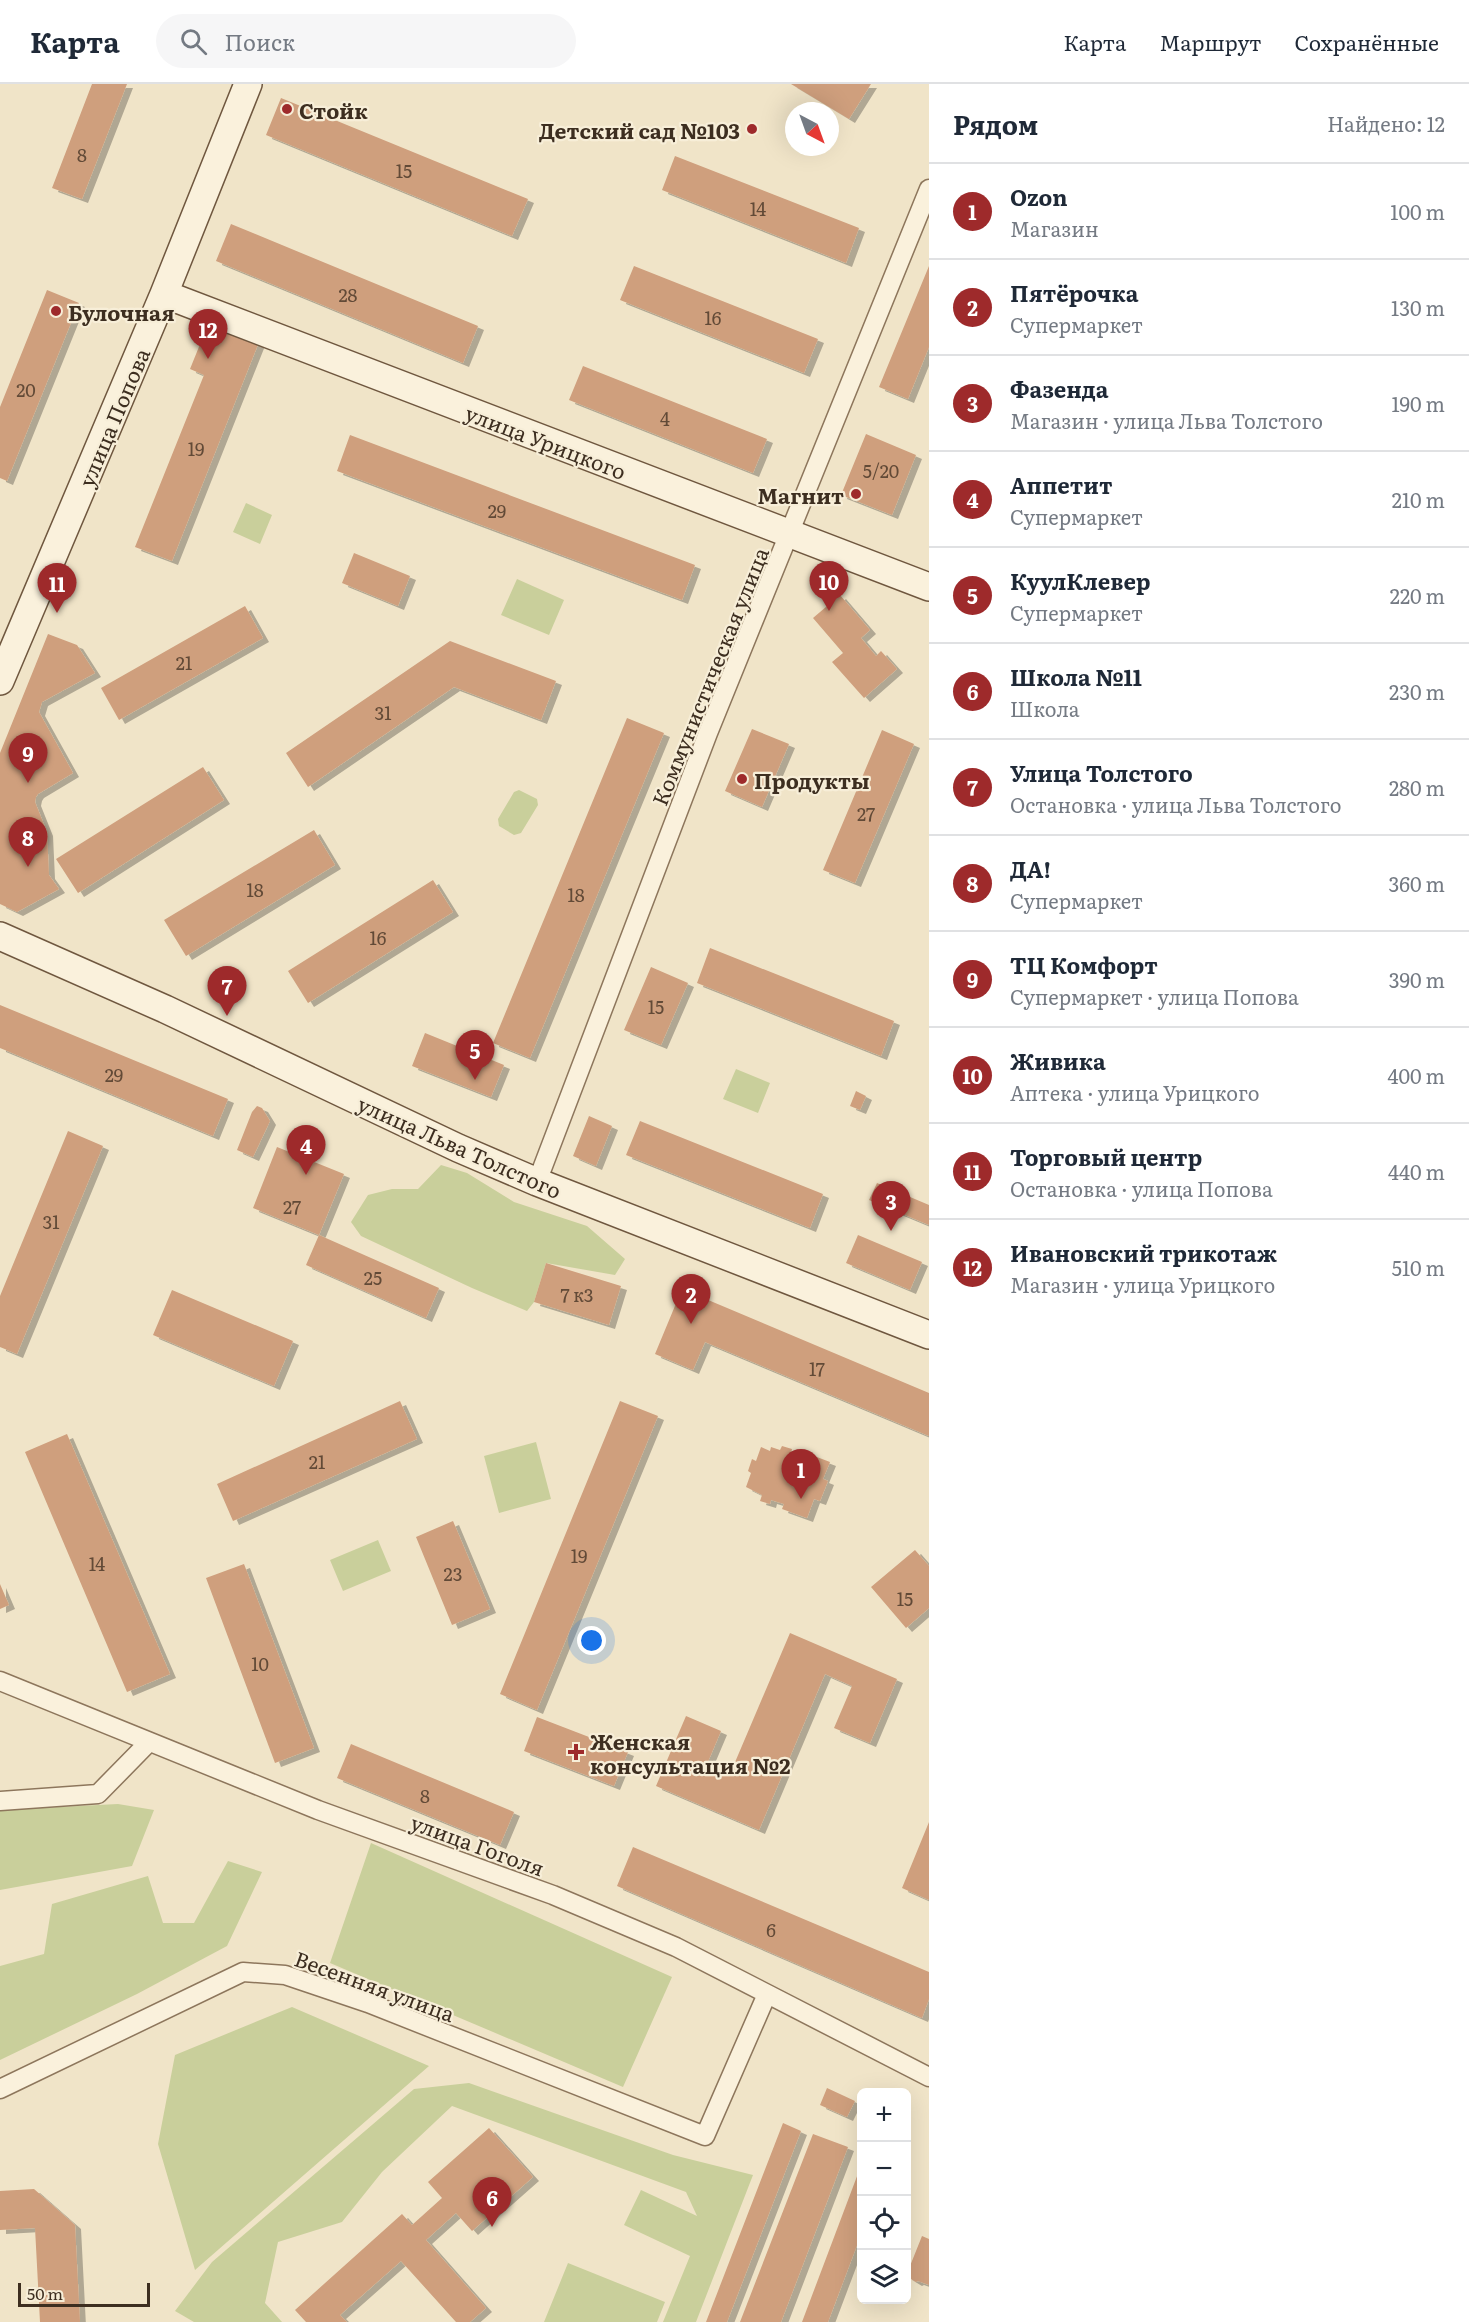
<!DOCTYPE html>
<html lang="ru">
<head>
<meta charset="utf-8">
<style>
	body { margin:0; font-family:Literata,serif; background:#f6f6f7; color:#1f2937 }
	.controls { position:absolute; right:18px; bottom:18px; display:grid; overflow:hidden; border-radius:9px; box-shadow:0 6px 24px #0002 }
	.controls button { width:54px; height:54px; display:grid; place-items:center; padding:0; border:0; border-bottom:2px solid #e0e1e3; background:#fff; color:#1f2937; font:30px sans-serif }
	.compass { position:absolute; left:785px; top:18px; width:54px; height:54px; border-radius:50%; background:#fff; box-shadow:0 6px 24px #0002; rotate:139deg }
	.scale { position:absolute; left:18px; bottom:15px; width:132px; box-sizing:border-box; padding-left:6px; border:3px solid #3d2e20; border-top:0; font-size:16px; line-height:21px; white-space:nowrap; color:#3d2e20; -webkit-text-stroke:4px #f7eed8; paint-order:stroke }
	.you { position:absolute; left:592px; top:1557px; width:21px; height:21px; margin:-15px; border:4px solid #fff; border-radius:50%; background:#1a73e8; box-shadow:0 0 0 9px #1a73e833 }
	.badge { display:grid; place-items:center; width:39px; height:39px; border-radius:50%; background:#9e2a2b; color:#fff; font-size:20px; font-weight:700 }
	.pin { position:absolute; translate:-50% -50px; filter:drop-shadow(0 2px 3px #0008) }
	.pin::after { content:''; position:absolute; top:32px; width:21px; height:18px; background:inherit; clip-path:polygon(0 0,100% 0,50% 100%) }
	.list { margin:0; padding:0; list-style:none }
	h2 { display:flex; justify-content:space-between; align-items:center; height:78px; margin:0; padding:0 24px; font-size:26px }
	h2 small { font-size:20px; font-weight:400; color:#747a83 }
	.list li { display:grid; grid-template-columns:39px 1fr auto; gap:18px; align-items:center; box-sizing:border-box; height:96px; padding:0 24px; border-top:2px solid #e0e1e3 }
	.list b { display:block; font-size:22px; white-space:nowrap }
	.list p { margin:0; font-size:20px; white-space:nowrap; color:#747a83 }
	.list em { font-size:20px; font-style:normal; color:#747a83 }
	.icon { flex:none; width:33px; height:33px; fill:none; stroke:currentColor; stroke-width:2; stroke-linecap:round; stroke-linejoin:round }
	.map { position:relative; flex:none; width:929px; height:2238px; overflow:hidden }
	header { display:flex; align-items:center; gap:36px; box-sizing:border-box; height:84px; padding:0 30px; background:#fff; border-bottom:2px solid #e0e1e3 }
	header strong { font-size:28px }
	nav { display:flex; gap:33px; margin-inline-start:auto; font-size:21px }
	.search { width:420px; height:54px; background:#f6f6f7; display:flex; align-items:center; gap:15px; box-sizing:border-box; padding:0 21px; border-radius:33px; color:#747a83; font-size:22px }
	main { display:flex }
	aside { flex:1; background:#fff }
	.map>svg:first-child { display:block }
	.green { fill:#c9cf9b }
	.building { fill:#cf9f7d; filter:url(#shadow) }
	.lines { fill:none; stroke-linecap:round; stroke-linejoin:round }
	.street-casing { stroke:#8d765c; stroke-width:21 }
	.secondary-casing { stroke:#6f573f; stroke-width:30 }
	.street { stroke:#faf1dc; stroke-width:18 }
	.secondary { stroke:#faf1dc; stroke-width:27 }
	.poi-dot { fill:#9e2a2b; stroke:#f7eed8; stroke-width:2 }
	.labels { text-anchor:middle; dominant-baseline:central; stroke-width:4.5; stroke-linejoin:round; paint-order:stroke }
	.number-label { font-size:18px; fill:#624a37 }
	.poi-label { font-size:21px; font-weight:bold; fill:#3d2e20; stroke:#f7eed8; text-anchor:start }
	.street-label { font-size:21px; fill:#3d2e20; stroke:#f7eed8 }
</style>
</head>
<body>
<header>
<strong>Карта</strong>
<div class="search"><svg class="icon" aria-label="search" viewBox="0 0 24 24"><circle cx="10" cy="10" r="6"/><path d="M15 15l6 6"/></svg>Поиск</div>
<nav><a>Карта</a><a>Маршрут</a><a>Сохранённые</a></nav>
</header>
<main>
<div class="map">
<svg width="929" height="2238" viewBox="0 0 929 2238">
	<defs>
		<filter id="shadow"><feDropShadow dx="6" dy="4" stdDeviation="0" flood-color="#0004"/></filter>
	</defs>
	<rect width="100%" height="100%" fill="#f0e4c8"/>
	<path class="green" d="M 246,419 L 272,431 L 260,460 L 233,448 Z
		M 517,495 L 564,516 L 549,551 L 501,531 Z
		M 519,706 L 537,715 L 538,721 L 521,749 L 514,751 L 499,742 L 498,735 L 514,708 Z
		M 736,985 L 770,999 L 758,1029 L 723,1015 Z
		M 441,1081 L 467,1089 L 514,1118 L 587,1142 L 625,1175 L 615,1191 L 546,1179 L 534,1218 L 527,1227 L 472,1204 L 361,1152 L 351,1138 L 368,1111 L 392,1105 L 418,1105 Z
		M 536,1358 L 551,1415 L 499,1429 L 484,1372 Z
		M 378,1456 L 391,1487 L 343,1507 L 330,1476 Z
		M 118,1720 L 154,1726 L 132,1782 L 0,1806 L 0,1726 Z
		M 371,1759 L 672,1893 L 623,2003 L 330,1879 Z
		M 228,1777 L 262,1788 L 227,1862 L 137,1910 L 0,1976 L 0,1882 L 44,1870 L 52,1820 L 148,1792 L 163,1839 L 194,1839 Z
		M 292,1923 L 429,1982 L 195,2186 L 158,2060 L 175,1971 Z
		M 469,1999 L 673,2071 L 753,2091 L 696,2238 L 663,2238 L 690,2172 L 624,2141 L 641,2106 L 697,2132 L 686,2108 L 452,2022 L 382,2088 L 342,2138 L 278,2158 L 265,2219 L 282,2238 L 194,2238 L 175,2227 L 212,2178 L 414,2005 Z
		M 568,2179 L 665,2218 L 657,2238 L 544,2238 Z"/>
	<path class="building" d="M 92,0 L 127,0 L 82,115 L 52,104 Z
		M 791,0 L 871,0 L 849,35 Z
		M 281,14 L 528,115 L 512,152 L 266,51 Z
		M 675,72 L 859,144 L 846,179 L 662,106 Z
		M 231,140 L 478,242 L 463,279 L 216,177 Z
		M 634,182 L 818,255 L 804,289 L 620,216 Z
		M 929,182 L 929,263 L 908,315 L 879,303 Z
		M 47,206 L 79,219 L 7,397 L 0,394 L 0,323 Z
		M 209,238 L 259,258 L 172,477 L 135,463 L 204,291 L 190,285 Z
		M 583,282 L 767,355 L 753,389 L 569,316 Z
		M 866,350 L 916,371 L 892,431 L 841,411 Z
		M 350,351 L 695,481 L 682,516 L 337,387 Z
		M 354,469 L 410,492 L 398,522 L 342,499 Z
		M 840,511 L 870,546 L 861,554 L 876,572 L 881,567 L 897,585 L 864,614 L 832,578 L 843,569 L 813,534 Z
		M 245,522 L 263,554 L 119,636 L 101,604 Z
		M 48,550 L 77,561 L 95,589 L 42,618 L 39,628 L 73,689 L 38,710 L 36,713 L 35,718 L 47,748 L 49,791 L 59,805 L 17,828 L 0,820 L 0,669 Z
		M 450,557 L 556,597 L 541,636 L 454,603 L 308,703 L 286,669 Z
		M 627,634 L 664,649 L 530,974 L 493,959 Z
		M 752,645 L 789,660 L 762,723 L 725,707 Z
		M 882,646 L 914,660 L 855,799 L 823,786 Z
		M 203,683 L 224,716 L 78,809 L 56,775 Z
		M 314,746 L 335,781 L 186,872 L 164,836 Z
		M 433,796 L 453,828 L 308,919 L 288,887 Z
		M 710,864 L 894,937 L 881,972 L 697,899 Z
		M 651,883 L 688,899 L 661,961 L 624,946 Z
		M 0,921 L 228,1015 L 213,1052 L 0,964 Z
		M 425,949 L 504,981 L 491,1013 L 412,982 Z
		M 856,1007 L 866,1012 L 860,1026 L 850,1022 Z
		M 257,1022 L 262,1024 L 270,1037 L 253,1073 L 237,1066 L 252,1028 Z
		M 589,1032 L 612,1042 L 596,1082 L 573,1072 Z
		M 640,1037 L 823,1110 L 810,1144 L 626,1071 Z
		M 68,1047 L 103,1062 L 17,1270 L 0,1263 L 0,1212 Z
		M 277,1063 L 344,1090 L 319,1151 L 253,1124 Z
		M 877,1099 L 929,1121 L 929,1141 L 869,1116 Z
		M 319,1151 L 439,1204 L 426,1234 L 306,1181 Z
		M 858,1151 L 922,1178 L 910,1206 L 846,1179 Z
		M 546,1179 L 621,1202 L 609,1241 L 534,1218 Z
		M 682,1205 L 929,1309 L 929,1352 L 705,1258 L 693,1286 L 655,1270 Z
		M 172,1206 L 293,1257 L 274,1302 L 153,1251 Z
		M 400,1317 L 417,1355 L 233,1437 L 217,1400 Z
		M 620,1317 L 658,1332 L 537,1626 L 500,1610 Z
		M 67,1350 L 170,1590 L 127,1608 L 25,1368 Z
		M 782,1362 L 792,1365 L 791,1369 L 799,1372 L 801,1367 L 830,1378 L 823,1395 L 828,1397 L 820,1417 L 814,1415 L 807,1434 L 782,1425 L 784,1420 L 771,1416 L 770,1420 L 760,1417 L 762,1411 L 746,1403 L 751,1389 L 748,1387 L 752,1375 L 756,1377 L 761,1363 L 770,1367 L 771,1363 L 780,1366 Z
		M 453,1437 L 490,1525 L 452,1541 L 416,1453 Z
		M 915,1466 L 929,1482 L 929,1524 L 906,1544 L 871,1503 Z
		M 244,1480 L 314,1664 L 275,1679 L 206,1494 Z
		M 0,1500 L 9,1521 L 0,1525 Z
		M 790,1549 L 897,1595 L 870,1659 L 834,1644 L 852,1602 L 825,1590 L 759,1746 L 656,1702 L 686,1632 L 721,1647 L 707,1680 L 730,1690 Z
		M 537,1633 L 628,1668 L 614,1702 L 524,1667 Z
		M 351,1660 L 514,1728 L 500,1761 L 337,1694 Z
		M 929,1738 L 929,1816 L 902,1804 Z
		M 633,1763 L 929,1888 L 929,1915 L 922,1934 L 617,1802 Z
		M 827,2004 L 855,2017 L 847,2033 L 820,2021 Z
		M 783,2039 L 801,2047 L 727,2238 L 706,2238 Z
		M 489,2044 L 533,2093 L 472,2147 L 456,2129 L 426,2156 L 486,2224 L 470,2238 L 456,2238 L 401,2177 L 340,2231 L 347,2238 L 306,2238 L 295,2226 L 402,2130 L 412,2141 L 442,2114 L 428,2098 Z
		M 813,2050 L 848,2063 L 781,2238 L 740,2238 Z
		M 862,2079 L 862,2148 L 828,2238 L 802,2238 Z
		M 34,2105 L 75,2141 L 80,2238 L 40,2238 L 35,2144 L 0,2146 L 0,2107 Z
		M 922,2152 L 929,2155 L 929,2201 L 918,2197 L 916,2198 L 906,2192 Z"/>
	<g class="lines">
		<defs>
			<path id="street" d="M 537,1098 L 708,649 L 929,105
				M 0,1597 L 318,1726 L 553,1811 L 676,1863 L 929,1993
				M 0,1717 L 98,1710 L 149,1658
				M 0,2005 L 243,1888 L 285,1891 L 368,1919 L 705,2052 L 767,1910"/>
			<path id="secondary" d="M 164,210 L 929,503
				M 0,597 L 164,210 L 248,0
				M 0,852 L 165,925 L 458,1064 L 537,1098 L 929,1251"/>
		</defs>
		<use href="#street" class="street-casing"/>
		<use href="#secondary" class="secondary-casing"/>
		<use href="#street" class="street"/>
		<use href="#secondary" class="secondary"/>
	</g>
	<g class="poi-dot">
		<circle cx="287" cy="25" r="6"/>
		<circle cx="752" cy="45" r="6"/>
		<circle cx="56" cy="227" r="6"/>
		<circle cx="856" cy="410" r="6"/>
		<circle cx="742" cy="695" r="6"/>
		<path d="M573 1659h6v6h6v6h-6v6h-6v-6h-6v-6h6z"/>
	</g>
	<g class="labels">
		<g class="number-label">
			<text x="82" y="70">8</text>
			<text x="404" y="86">15</text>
			<text x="758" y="124">14</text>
			<text x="348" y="210">28</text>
			<text x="713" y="233">16</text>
			<text x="26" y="305">20</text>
			<text x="665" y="334">4</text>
			<text x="196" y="364">19</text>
			<text x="881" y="386">5/20</text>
			<text x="497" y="426">29</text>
			<text x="184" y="578">21</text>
			<text x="383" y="628">31</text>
			<text x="866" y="729">27</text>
			<text x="255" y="805">18</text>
			<text x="576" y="810">18</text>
			<text x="378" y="853">16</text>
			<text x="656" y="922">15</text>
			<text x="114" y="990">29</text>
			<text x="292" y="1122">27</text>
			<text x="51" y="1137">31</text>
			<text x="373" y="1193">25</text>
			<text x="577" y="1210">7 к3</text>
			<text x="817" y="1284">17</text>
			<text x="317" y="1377">21</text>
			<text x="579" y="1471">19</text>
			<text x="97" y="1479">14</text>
			<text x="453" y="1489">23</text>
			<text x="905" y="1514">15</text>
			<text x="260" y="1579">10</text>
			<text x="425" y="1711">8</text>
			<text x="771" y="1845">6</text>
		</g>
		<g class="poi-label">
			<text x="299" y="25">Стойк</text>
			<text x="740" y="45" text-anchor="end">Детский сад №103</text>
			<text x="68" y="227">Булочная</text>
			<text x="844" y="410" text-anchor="end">Магнит</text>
			<text x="754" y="695">Продукты</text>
			<text x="590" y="1656">Женская<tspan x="590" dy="24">консультация №2</tspan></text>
		</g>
		<g class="street-label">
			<text transform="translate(113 333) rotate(-67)">улица Попова</text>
			<text transform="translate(546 357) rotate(21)">улица Урицкого</text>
			<text transform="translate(709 592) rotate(-68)">Коммунистическая улица</text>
			<text transform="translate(460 1062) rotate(24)">улица Льва Толстого</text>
			<text transform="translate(478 1760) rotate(20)">улица Гоголя</text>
			<text transform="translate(375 1901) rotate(20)">Весенняя улица</text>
		</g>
	</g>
</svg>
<div class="controls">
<button>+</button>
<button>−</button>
<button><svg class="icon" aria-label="locate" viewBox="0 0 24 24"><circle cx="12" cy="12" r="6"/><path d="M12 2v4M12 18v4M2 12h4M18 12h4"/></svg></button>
<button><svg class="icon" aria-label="layers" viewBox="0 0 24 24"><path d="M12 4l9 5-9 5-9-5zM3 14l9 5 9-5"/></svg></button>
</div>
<svg class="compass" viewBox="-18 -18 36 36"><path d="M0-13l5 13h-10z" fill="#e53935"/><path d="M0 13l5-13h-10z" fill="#747a83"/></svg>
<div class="scale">50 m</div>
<div class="you"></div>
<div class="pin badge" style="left:801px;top:1415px">1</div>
<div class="pin badge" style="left:691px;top:1240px">2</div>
<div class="pin badge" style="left:891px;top:1147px">3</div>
<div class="pin badge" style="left:306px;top:1091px">4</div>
<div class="pin badge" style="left:475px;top:996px">5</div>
<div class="pin badge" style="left:492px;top:2143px">6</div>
<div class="pin badge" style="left:227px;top:932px">7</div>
<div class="pin badge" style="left:28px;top:783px">8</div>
<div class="pin badge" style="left:28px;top:699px">9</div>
<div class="pin badge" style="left:829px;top:527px">10</div>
<div class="pin badge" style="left:57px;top:529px">11</div>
<div class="pin badge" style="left:208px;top:275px">12</div>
</div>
<aside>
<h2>Рядом<small>Найдено: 12</small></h2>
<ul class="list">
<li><span class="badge">1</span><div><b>Ozon</b><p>Магазин</p></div><em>100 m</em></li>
<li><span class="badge">2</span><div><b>Пятёрочка</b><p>Супермаркет</p></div><em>130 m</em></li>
<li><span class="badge">3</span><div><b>Фазенда</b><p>Магазин · улица Льва Толстого</p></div><em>190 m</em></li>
<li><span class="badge">4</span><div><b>Аппетит</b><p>Супермаркет</p></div><em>210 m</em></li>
<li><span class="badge">5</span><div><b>КуулКлевер</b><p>Супермаркет</p></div><em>220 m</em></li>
<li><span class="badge">6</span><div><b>Школа №11</b><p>Школа</p></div><em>230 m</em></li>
<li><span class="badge">7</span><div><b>Улица Толстого</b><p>Остановка · улица Льва Толстого</p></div><em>280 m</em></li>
<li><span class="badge">8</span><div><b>ДА!</b><p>Супермаркет</p></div><em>360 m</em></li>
<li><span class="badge">9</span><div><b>ТЦ Комфорт</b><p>Супермаркет · улица Попова</p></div><em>390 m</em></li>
<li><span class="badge">10</span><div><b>Живика</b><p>Аптека · улица Урицкого</p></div><em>400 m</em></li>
<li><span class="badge">11</span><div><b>Торговый центр</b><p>Остановка · улица Попова</p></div><em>440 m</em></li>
<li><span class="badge">12</span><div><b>Ивановский трикотаж</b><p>Магазин · улица Урицкого</p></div><em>510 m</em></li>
</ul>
</aside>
</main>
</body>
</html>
